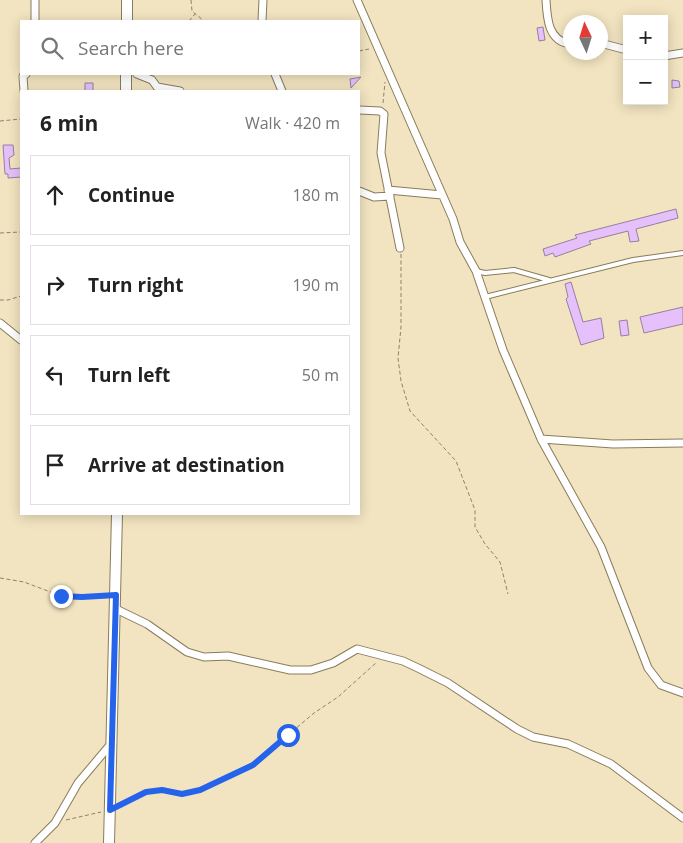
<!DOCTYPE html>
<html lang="en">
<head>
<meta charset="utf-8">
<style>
	body { margin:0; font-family:"Open Sans",sans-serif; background:#f6f6f6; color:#222 }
	.controls { position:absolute; right:15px; top:15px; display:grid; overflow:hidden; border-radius:0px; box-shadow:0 2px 12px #0003 }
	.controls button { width:45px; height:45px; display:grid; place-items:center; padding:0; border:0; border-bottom:1px solid #e0e0e0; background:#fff; color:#222; font:25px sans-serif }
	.compass { position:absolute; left:563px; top:15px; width:45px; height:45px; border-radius:50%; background:#fff; box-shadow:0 2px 12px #0003; rotate:356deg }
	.stop { position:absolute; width:15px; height:15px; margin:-11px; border:4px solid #2563eb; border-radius:50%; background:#fff }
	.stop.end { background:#2563eb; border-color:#fff; box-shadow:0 1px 5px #0008 }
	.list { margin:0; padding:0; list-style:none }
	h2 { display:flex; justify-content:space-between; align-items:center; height:65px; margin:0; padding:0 20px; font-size:21px }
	h2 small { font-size:16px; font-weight:400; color:#767676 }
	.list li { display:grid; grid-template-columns:32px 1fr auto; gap:15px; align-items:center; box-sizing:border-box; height:80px; margin:0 10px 10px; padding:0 10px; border:1px solid #e0e0e0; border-radius:0px }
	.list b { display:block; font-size:19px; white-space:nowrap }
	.list em { font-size:16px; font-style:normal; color:#767676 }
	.icon { flex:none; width:28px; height:28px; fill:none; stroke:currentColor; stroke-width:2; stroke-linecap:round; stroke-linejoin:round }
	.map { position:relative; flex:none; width:683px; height:843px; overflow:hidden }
	.search { position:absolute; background:#fff; box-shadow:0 2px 12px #0003; left:20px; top:20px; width:340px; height:55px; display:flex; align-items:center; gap:12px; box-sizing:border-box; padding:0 18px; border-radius:0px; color:#767676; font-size:19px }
	.panel { position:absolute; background:#fff; box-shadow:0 2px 12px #0003; left:20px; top:90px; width:340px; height:425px; border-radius:0px }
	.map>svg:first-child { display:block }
	.building { fill:#e5c0fa; stroke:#94819f }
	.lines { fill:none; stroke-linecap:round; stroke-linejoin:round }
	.lane-casing { stroke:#897c5c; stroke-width:6 }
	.street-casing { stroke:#897c5c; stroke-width:9 }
	.secondary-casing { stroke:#897c5c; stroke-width:12 }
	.path { stroke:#8c836a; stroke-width:1; stroke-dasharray:4 2.5; stroke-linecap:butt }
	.lane { stroke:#fff; stroke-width:4 }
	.street { stroke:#fff; stroke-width:7 }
	.secondary { stroke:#fff; stroke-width:10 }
	.route { stroke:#2563eb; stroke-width:6 }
</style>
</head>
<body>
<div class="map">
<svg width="683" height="843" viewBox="0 0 683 843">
	<rect width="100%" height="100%" fill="#f2e4c0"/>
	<path class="building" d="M 543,27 L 545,40 L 539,41 L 537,28 Z
		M 361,77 L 351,88 L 350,79 Z
		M 672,80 L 679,81 L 680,87 L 672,88 Z
		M 85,83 L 93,83 L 93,91 L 85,91 Z
		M 3,145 L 13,145 L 14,155 L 9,158 L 10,169 L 21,168 L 21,177 L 8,178 L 8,174 L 5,174 Z
		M 676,209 L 678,218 L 636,229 L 639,241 L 630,242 L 628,231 L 589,241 L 591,244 L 555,257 L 553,253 L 545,256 L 543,249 L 577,238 L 575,235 Z
		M 571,282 L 583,322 L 601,318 L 604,338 L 581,345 L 566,299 L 568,297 L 565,284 Z
		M 683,307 L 683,324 L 644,333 L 640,317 Z
		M 627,320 L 629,335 L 621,336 L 619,321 Z"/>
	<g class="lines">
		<defs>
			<path id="lane" d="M 476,271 L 485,273 L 514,270 L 549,280
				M 485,297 L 633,260 L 683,253"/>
			<path id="street" d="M 357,0 L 453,219 L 460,242 L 476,271 L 503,350 L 541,439 L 601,547 L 648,668 L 661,685 L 683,693
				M 546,0 C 547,18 548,41 570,44
				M 35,21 L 35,0
				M 262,21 L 263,0
				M 600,43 L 627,50
				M 664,56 L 683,53
				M 137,74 L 152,80 L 157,87 L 180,91
				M 275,74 L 282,91
				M 24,91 L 23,76 L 26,74
				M 359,110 L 380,111 L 384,114 L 381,153 L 400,248
				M 388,190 L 442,195
				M 359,191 L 374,197 L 390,196
				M 0,323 L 21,340
				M 541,439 L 613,444 L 683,443
				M 116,609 L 147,624 L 187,652 L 204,657 L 228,656 L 290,670 L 311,670 L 333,663 L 357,649 L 403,661 L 418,668 L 448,683 L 517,729 L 533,737 L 568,744 L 611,764 L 683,818
				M 35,843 L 55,823 L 78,783 L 110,745"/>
			<path id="secondary" d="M 127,21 L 127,0
				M 126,91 L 126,74
				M 109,843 L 117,514"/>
		</defs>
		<use href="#lane" class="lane-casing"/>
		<use href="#street" class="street-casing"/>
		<use href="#secondary" class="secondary-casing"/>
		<path class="path" d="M 191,0 L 192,11 L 204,21
			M 189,21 L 195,14
			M 359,51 L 369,49
			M 383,103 L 385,82
			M 0,121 L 21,119
			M 0,233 L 21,232
			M 401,254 L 401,327 L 398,358 L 401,381 L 410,411 L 456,461 L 475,510 L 475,527 L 485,544 L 500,562 L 508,594
			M 0,300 L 8,300 L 21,296
			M 0,578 L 24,582 L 61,596 L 105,595
			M 119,806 L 146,792 L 162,791 L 182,794 L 200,790 L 253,765 L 314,713 L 338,697 L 377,662
			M 66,820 L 101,812"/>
		<use href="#lane" class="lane"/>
		<use href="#street" class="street"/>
		<use href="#secondary" class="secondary"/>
	</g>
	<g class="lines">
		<path class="route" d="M 61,596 L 82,597 L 116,595 L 110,810 L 146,792 L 162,790 L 182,794 L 200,790 L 253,765 L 288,735"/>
	</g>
</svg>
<div class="controls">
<button>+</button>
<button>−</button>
</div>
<svg class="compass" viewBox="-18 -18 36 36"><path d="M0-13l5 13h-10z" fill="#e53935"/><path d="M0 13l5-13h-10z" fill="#767676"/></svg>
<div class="stop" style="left:288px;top:735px"></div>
<div class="stop end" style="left:61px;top:596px"></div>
<div class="search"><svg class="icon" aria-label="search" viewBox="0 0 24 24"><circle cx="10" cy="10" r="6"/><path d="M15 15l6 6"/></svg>Search here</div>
<section class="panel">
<h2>6 min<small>Walk · 420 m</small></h2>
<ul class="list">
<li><svg class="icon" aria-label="ahead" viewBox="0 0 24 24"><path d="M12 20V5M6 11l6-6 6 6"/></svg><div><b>Continue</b></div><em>180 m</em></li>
<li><svg class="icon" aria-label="right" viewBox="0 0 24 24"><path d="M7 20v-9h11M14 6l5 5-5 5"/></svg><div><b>Turn right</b></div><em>190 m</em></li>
<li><svg class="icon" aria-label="left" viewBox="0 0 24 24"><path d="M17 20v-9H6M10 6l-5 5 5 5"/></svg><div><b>Turn left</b></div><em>50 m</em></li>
<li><svg class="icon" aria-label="arrive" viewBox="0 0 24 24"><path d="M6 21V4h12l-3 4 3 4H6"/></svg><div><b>Arrive at destination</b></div></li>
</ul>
</section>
</div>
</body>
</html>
